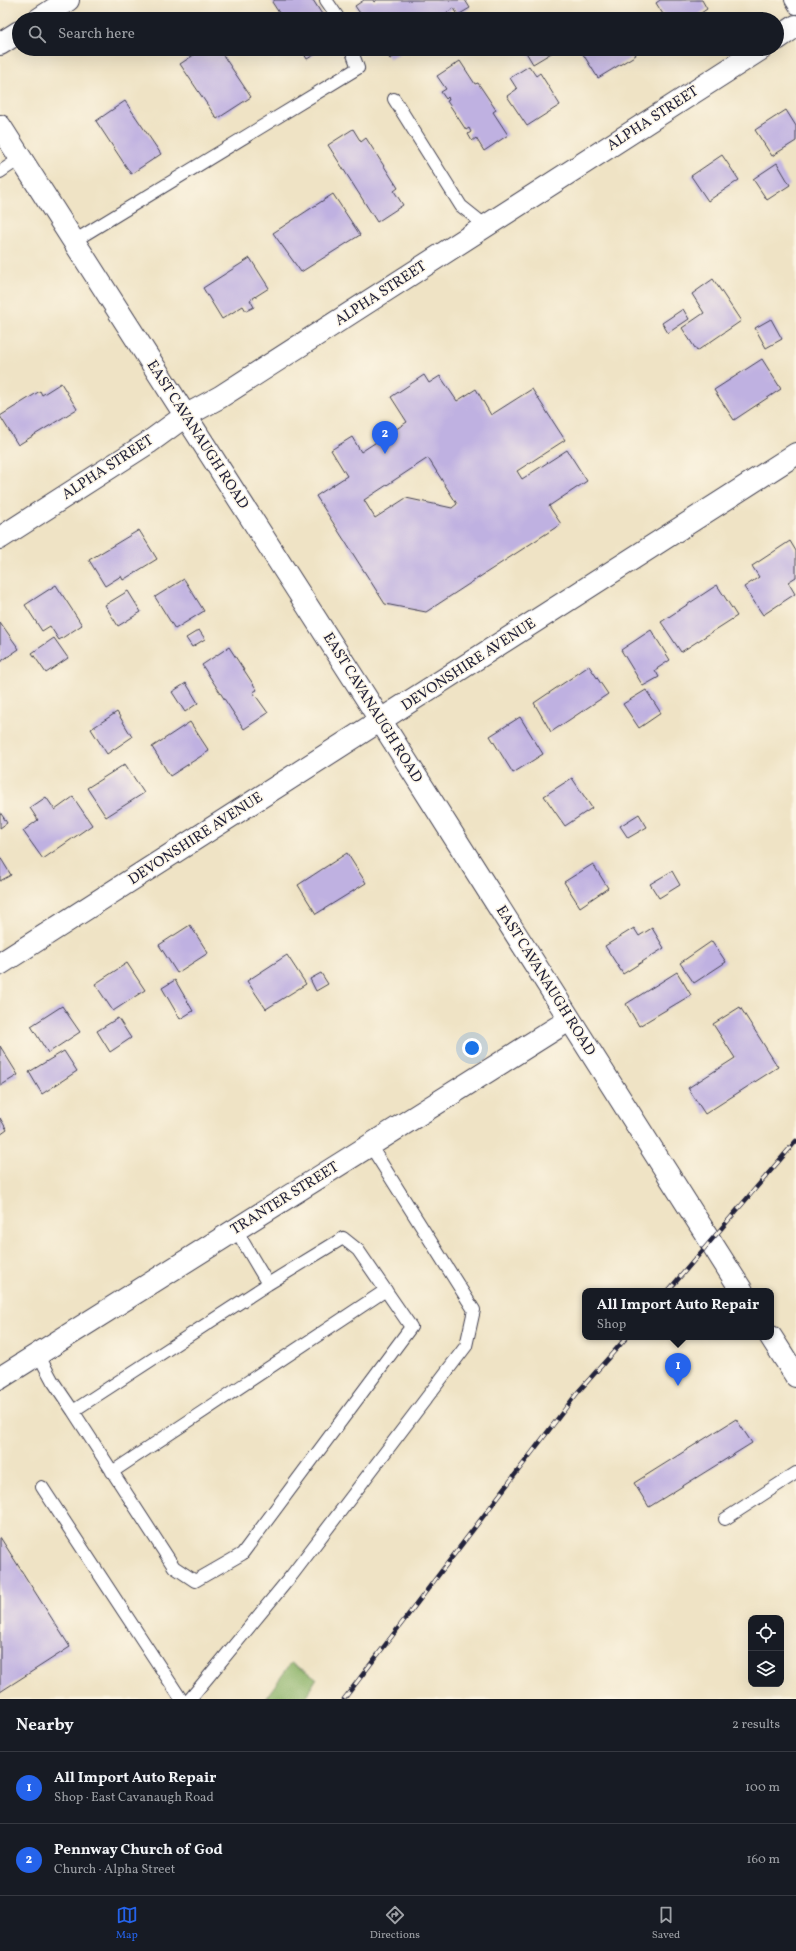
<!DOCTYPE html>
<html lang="en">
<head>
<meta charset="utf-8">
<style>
	body { margin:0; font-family:Vollkorn,serif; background:#242831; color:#f1f3f6 }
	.controls { position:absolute; right:12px; bottom:12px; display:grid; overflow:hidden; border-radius:8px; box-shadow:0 4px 16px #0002 }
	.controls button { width:36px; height:36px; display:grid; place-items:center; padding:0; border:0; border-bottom:1px solid #363941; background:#171b24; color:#f1f3f6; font:20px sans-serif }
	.you { position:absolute; left:472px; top:1048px; width:14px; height:14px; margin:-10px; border:3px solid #fff; border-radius:50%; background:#1a73e8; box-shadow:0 0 0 6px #1a73e833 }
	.badge { display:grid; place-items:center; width:26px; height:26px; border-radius:50%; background:#2563eb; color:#fff; font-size:13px; font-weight:700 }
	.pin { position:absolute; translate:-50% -33px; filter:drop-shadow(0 1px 2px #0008) }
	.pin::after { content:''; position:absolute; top:21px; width:14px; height:12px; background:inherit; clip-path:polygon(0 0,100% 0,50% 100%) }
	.popup { position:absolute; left:582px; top:1288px; width:192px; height:52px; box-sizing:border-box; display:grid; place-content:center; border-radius:8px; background:#171b24; filter:drop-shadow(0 1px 3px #0005); font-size:13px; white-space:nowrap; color:#9ea1a6 }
	.popup b { font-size:15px; color:#f1f3f6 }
	.popup::after { content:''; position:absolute; left:50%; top:100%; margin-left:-8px; border:8px solid transparent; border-top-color:#171b24 }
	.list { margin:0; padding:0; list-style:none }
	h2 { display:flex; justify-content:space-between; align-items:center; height:52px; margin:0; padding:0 16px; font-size:17px }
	h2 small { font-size:13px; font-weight:400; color:#9ea1a6 }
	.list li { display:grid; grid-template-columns:26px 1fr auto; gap:12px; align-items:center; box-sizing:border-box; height:72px; padding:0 16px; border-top:1px solid #363941 }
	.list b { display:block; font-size:15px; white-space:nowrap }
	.list p { margin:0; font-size:13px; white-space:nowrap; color:#9ea1a6 }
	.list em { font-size:13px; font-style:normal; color:#9ea1a6 }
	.icon { flex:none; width:22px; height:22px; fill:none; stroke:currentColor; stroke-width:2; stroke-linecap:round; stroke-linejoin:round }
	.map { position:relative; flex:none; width:796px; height:1699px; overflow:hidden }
	.search { position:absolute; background:#171b24; box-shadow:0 4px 16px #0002; left:12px; right:12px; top:12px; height:44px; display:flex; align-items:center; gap:10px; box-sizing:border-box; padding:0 14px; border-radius:22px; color:#9ea1a6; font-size:15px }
	.sheet { height:196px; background:#171b24 }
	nav { display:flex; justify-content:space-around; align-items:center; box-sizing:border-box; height:56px; border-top:1px solid #363941; background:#171b24; font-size:11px; color:#9ea1a6 }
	nav a { display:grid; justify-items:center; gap:2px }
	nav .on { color:#2563eb }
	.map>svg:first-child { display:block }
	.forest { fill:#8cb369; stroke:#576a52 }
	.building { fill:#bfb1e1; fill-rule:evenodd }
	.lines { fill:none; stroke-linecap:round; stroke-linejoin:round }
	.lane-casing { stroke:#413f50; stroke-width:14 }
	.street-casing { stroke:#413f50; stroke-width:24 }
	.secondary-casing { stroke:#413f50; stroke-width:24 }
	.lane { stroke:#fff; stroke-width:12 }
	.street { stroke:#fff; stroke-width:22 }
	.secondary { stroke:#fff; stroke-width:22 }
	.rail-casing { stroke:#22223b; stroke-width:4.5 }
	.rail { stroke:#fcf5e5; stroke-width:3; stroke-dasharray:9; stroke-linecap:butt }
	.labels { text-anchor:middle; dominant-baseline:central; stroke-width:3; stroke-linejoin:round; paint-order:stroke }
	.street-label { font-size:15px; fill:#22223b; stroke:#fcf5e5 }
</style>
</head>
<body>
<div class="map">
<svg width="796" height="1699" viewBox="0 0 796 1699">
	<rect width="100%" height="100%" fill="#fcf5e5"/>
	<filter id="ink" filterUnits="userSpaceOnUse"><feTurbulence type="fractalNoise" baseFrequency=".025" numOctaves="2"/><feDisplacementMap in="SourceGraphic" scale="8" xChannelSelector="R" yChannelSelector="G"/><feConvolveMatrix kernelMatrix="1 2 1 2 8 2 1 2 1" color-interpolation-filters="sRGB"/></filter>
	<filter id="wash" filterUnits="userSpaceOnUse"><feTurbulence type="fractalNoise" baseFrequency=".012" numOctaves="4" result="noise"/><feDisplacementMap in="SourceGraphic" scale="16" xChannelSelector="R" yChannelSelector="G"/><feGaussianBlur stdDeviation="0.9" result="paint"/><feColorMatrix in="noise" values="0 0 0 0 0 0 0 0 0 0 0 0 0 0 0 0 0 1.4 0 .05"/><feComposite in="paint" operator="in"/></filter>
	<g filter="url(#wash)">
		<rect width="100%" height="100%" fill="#efe3c5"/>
		<path class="forest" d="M 291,1663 L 317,1678 L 304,1699 L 265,1699 Z"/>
		<g id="blocks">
			<path class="building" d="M 275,0 L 313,0 L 325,19 L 283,19 L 272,2 Z
				M 364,0 L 373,0 L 374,2 L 377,0 L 465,0 L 470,8 L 458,15 L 454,8 L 440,17 L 441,19 L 364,19 L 355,6 Z
				M 660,0 L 702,0 L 707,9 L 692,19 L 666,19 L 656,3 Z
				M 203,49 L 219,49 L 251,97 L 217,119 L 180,64 Z
				M 301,49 L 324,49 L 307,59 Z
				M 383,49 L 402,49 L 403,51 L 390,59 Z
				M 524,49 L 558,49 L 533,64 Z
				M 584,49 L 633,49 L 636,55 L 598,78 L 581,51 Z
				M 460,61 L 475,84 L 478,83 L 496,110 L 493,112 L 508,135 L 484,151 L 476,138 L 472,141 L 468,134 L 471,132 L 469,128 L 466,130 L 447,101 L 449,100 L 448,97 L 446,99 L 441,92 L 446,89 L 437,76 Z
				M 529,66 L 536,76 L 540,73 L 560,105 L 527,126 L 507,96 L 517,89 L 510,78 Z
				M 125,101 L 161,154 L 131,174 L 96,121 Z
				M 786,110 L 796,126 L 796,141 L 772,156 L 755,130 Z
				M 353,129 L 361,142 L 366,138 L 398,188 L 394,191 L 403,205 L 377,222 L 328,145 Z
				M 722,155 L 739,180 L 708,201 L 691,176 Z
				M 777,163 L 790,185 L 767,200 L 753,179 Z
				M 333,194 L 360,235 L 301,272 L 273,233 Z
				M 250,258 L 269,288 L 250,300 L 254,307 L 246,311 L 243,306 L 222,319 L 203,288 Z
				M 713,279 L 741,321 L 697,351 L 682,328 L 704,313 L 692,294 Z
				M 683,309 L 689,319 L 668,333 L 662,323 Z
				M 771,319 L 782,339 L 766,348 L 755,328 Z
				M 762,359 L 781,389 L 734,420 L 714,390 Z
				M 424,375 L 429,383 L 440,376 L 457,401 L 476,389 L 491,415 L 532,389 L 565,440 L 517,471 L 522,479 L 567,450 L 587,481 L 549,506 L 561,524 L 426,612 L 385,604 L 316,496 L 347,476 L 331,450 L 352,437 L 361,452 L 407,422 L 391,397 ZM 428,458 L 457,504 L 452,508 L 406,498 L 375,518 L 364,500 Z
				M 61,383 L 77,409 L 18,445 L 0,416 L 40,391 L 42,395 Z
				M 139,530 L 157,559 L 123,580 L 121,576 L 105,586 L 89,560 Z
				M 790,541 L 796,551 L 796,577 L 788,582 L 795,594 L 763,615 L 744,587 L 759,577 L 752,566 Z
				M 184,579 L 204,611 L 175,629 L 155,597 Z
				M 56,585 L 82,625 L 59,640 L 50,626 L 42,631 L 25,605 Z
				M 717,585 L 737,616 L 681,652 L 661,622 Z
				M 128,591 L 141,612 L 118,626 L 105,605 Z
				M 0,622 L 19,649 L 0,662 Z
				M 199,630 L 205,639 L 192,647 L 186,638 Z
				M 651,630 L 670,660 L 655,670 L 659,677 L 643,686 L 621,650 Z
				M 54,638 L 68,658 L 46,673 L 32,653 Z
				M 229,647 L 257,690 L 253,692 L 268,713 L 244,729 L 202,665 Z
				M 589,666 L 608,694 L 551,732 L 534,703 Z
				M 186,683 L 198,703 L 185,712 L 172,692 Z
				M 646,690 L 661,713 L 639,728 L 623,704 Z
				M 117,712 L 132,737 L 107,754 L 91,729 Z
				M 520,717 L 543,754 L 513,773 L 490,736 Z
				M 190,722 L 209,751 L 170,776 L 152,747 Z
				M 125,764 L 144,793 L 106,817 L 87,788 Z
				M 572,778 L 592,808 L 565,826 L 544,796 Z
				M 46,797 L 55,810 L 73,797 L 92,825 L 43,859 L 23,831 L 38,820 L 30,808 Z
				M 0,812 L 7,823 L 0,828 Z
				M 639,814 L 647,827 L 628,838 L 620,826 Z
				M 347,853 L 366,883 L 316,914 L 298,885 Z
				M 0,857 L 11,875 L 0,881 Z
				M 593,864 L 608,888 L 580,907 L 564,882 Z
				M 672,871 L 680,885 L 659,898 L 650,884 Z
				M 190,925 L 208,953 L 177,973 L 159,945 Z
				M 634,928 L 639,936 L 652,928 L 664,948 L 623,974 L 605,946 Z
				M 712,941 L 726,962 L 694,983 L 680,963 Z
				M 287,955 L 306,984 L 266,1009 L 247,981 Z
				M 127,963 L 145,990 L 113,1011 L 95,984 Z
				M 677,972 L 691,995 L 639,1026 L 626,1004 Z
				M 321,973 L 328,984 L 316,991 L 310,979 Z
				M 175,980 L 193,1011 L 180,1019 L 162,988 Z
				M 62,1006 L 80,1032 L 48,1053 L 31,1026 Z
				M 740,1007 L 778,1067 L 705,1114 L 688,1088 L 735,1058 L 713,1024 Z
				M 118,1018 L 131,1038 L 110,1052 L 97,1031 Z
				M 0,1046 L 18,1075 L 0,1086 Z
				M 64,1051 L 77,1071 L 42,1094 L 29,1072 Z
				M 0,1118 L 7,1130 L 0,1135 Z
				M 736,1419 L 752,1443 L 649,1507 L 634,1483 Z
				M 0,1537 L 70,1647 L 0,1692 Z"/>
		</g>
	</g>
	<g filter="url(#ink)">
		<use href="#blocks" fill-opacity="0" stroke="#413f50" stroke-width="1"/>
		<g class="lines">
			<defs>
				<path id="lane" d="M 326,0 L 339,19
					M 791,0 L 796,8
					M 394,99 L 461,206 L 486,226
					M 0,172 L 21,158
					M 74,241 L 358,68 L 351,49
					M 38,1354 L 52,1380 L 73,1411 L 268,1284 L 236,1230
					M 73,1411 L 174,1567 L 195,1581 L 242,1554 L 411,1327 L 358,1250 L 343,1238 L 268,1284
					M 112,1472 L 386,1290
					M 42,1487 L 181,1699
					M 725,1519 L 796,1473
					M 190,1699 L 292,1575 L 466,1346 L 474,1310 L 370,1145"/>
				<path id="street" d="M 777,39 L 796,26
					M 0,538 L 148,443 L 185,416 L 220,397 L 761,49
					M 0,964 L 796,454
					M 0,1378 L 569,1020"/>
				<path id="secondary" d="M 39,19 L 68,0
					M 0,44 L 19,32
					M 0,126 L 365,696 L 742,1291
					M 771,1337 L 796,1376"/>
			</defs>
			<use href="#lane" class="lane-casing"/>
			<use href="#street" class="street-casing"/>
			<use href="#secondary" class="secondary-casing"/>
			<use href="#lane" class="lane"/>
			<use href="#street" class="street"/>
			<use href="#secondary" class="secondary"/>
			<defs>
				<path id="rail" d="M 668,1291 L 796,1141
					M 344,1699 L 578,1392 L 627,1337"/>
			</defs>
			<use href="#rail" class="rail-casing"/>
			<use href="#rail" class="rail"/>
		</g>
	</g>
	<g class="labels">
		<g class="street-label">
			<text transform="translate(653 119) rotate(-33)">ALPHA STREET</text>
			<text transform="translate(381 294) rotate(-33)">ALPHA STREET</text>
			<text transform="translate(197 435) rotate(57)">EAST CAVANAUGH ROAD</text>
			<text transform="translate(108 468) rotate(-33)">ALPHA STREET</text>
			<text transform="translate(469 665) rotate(-33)">DEVONSHIRE AVENUE</text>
			<text transform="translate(372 708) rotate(58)">EAST CAVANAUGH ROAD</text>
			<text transform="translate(196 839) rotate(-33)">DEVONSHIRE AVENUE</text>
			<text transform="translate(545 981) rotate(58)">EAST CAVANAUGH ROAD</text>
			<text transform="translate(285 1199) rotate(-32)">TRANTER STREET</text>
		</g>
	</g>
</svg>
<div class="controls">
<button><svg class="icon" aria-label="locate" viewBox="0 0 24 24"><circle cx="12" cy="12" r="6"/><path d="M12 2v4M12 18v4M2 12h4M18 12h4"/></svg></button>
<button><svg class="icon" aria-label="layers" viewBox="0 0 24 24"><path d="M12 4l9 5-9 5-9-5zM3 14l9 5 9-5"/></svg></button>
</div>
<div class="you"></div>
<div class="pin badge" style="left:678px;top:1386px">1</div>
<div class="popup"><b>All Import Auto Repair</b>Shop</div>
<div class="pin badge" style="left:385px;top:454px">2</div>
<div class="search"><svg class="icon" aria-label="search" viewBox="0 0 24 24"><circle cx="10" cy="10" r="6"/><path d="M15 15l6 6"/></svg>Search here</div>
</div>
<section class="sheet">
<h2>Nearby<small>2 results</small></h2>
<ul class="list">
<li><span class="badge">1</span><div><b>All Import Auto Repair</b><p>Shop · East Cavanaugh Road</p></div><em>100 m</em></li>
<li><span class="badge">2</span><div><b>Pennway Church of God</b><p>Church · Alpha Street</p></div><em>160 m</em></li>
</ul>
</section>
<nav>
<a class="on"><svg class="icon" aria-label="map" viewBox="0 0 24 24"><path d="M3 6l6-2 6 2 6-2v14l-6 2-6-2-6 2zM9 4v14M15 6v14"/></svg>Map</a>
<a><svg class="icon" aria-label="directions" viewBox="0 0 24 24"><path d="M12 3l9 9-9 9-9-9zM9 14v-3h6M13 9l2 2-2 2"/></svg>Directions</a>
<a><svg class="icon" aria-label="saved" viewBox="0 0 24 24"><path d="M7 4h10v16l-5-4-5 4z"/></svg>Saved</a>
</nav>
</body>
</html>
